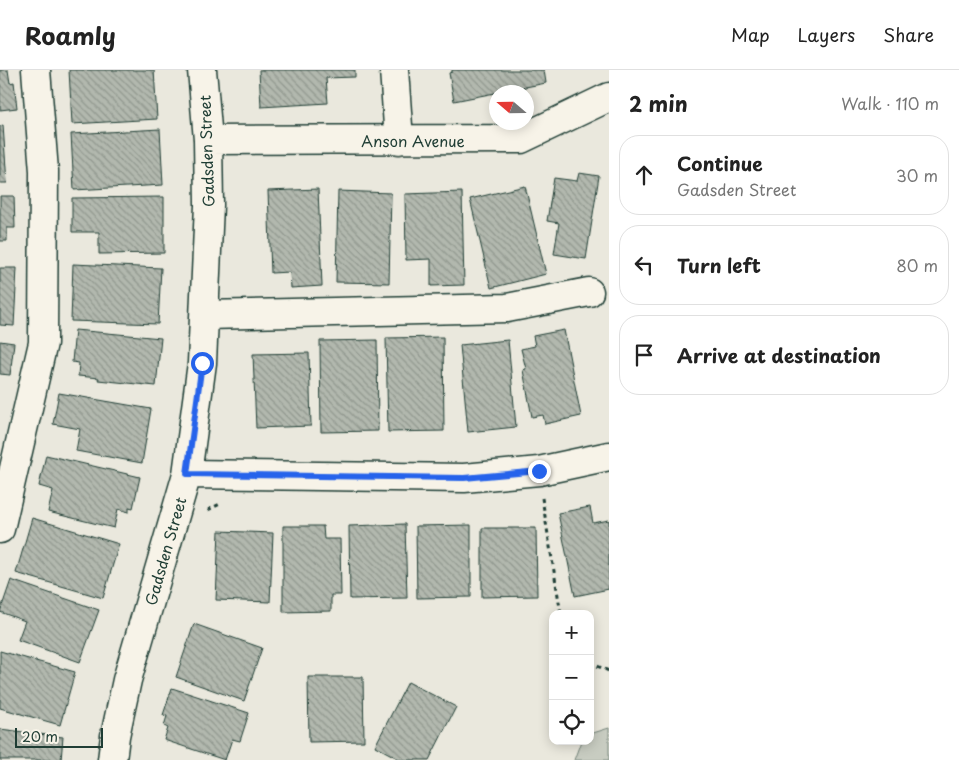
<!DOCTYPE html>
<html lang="en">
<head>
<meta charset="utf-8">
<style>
	body { margin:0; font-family:"Playpen Sans",sans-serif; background:#f6f6f6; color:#222 }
	.controls { position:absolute; right:15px; bottom:15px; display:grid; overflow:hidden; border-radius:10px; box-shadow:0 2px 12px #0003 }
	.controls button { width:45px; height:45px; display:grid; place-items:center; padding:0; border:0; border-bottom:1px solid #e0e0e0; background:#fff; color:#222; font:25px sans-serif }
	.compass { position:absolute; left:489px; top:15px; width:45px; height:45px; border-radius:50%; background:#fff; box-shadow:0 2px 12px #0003; rotate:290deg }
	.scale { position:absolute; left:15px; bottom:12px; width:88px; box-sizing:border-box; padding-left:5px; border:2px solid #1f3d34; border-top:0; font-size:14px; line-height:18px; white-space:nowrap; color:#1f3d34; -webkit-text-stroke:4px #f7f3e8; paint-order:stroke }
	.stop { position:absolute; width:15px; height:15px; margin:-11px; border:4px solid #2563eb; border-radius:50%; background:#fff }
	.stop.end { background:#2563eb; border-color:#fff; box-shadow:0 1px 5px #0008 }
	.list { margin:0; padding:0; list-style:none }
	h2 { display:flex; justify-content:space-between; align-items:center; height:65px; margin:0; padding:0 20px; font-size:21px }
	h2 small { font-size:16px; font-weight:400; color:#767676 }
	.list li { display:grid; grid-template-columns:32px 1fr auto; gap:15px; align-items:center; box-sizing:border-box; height:80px; margin:0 10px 10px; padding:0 10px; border:1px solid #e0e0e0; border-radius:20px }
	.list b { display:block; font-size:19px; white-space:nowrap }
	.list p { margin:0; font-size:16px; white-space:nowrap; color:#767676 }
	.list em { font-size:16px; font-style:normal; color:#767676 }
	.icon { flex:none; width:28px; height:28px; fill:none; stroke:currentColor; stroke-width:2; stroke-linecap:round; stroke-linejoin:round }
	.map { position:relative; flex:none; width:609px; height:690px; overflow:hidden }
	header { display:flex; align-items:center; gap:30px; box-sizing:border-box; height:70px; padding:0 25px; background:#fff; border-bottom:1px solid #e0e0e0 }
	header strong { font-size:24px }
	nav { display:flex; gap:28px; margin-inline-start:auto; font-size:18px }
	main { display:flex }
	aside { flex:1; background:#fff }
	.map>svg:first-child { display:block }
	.green { fill:#c8ccc1; stroke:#74847a }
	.building { fill:url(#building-back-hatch); stroke:#1f3d34 }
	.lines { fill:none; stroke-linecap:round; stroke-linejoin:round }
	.minor-casing { stroke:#1f3d34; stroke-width:31 }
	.path { stroke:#1f3d34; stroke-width:3; stroke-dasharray:4 4; stroke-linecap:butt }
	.minor { stroke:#f7f3e8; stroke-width:28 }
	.route { stroke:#2563eb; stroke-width:6 }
	.labels { text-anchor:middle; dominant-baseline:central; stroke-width:5; stroke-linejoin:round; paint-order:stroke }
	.street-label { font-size:15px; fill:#1f3d34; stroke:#f7f3e8 }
</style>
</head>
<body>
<header>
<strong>Roamly</strong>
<nav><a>Map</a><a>Layers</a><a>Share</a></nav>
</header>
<main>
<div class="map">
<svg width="609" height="690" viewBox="0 0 609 690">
	<defs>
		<pattern id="building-back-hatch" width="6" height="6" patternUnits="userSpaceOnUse" patternTransform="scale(1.25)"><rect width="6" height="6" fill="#b2b8ae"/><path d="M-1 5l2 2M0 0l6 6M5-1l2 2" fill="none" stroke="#90978e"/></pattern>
	</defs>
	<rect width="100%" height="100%" fill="#eae8dd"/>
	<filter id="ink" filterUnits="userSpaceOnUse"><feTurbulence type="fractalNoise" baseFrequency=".02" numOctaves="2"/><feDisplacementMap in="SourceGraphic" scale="10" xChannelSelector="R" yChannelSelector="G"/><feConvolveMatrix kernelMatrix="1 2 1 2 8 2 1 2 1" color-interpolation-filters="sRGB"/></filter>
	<g filter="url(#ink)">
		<path class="green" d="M 609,658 L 609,690 L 574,690 L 581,671 L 590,671 L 590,664 Z"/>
		<path class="building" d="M 0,0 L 8,0 L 10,13 L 14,12 L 17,38 L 0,40 Z
			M 69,0 L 154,0 L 157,49 L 72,54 Z
			M 259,0 L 355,0 L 355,7 L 326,8 L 328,33 L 261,37 Z
			M 452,0 L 544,0 L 546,13 L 454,31 L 449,3 L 452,2 Z
			M 3,55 L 7,113 L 0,113 L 0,56 Z
			M 160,59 L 163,115 L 74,120 L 71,64 Z
			M 579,103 L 599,106 L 586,189 L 554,184 L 559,153 L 547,151 L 554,108 L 577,111 Z
			M 525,116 L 546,204 L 491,218 L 470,129 Z
			M 318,119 L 322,216 L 291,218 L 290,202 L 271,203 L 268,121 Z
			M 338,121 L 391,123 L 389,213 L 336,212 Z
			M 462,122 L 464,215 L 431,216 L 431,189 L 406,190 L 405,124 Z
			M 0,126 L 14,126 L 15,158 L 7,158 L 7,171 L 0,171 Z
			M 164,127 L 164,183 L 99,184 L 99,162 L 72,162 L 72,128 Z
			M 73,194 L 161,198 L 158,254 L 71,251 Z
			M 0,198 L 17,198 L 14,256 L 0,255 Z
			M 75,260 L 161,268 L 156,316 L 98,310 L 99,308 L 78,306 L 79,293 L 72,292 Z
			M 564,260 L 581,346 L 545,354 L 543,345 L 532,347 L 523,300 L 526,299 L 521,279 L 535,276 L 533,266 Z
			M 443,267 L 444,361 L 388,362 L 386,268 Z
			M 377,270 L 378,361 L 321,362 L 320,271 Z
			M 508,270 L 516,357 L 468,362 L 460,275 Z
			M 0,271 L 14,273 L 10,305 L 0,304 Z
			M 309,283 L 311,356 L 256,358 L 253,284 Z
			M 59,323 L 151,339 L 142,393 L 76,381 L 80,359 L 53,354 Z
			M 46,385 L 140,407 L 133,438 L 129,437 L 129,442 L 118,439 L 114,458 L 48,442 L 53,420 L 39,416 Z
			M 590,437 L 593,453 L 609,450 L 609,519 L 575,526 L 558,443 Z
			M 32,448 L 119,474 L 103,528 L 16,503 Z
			M 405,454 L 407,528 L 350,529 L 349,456 Z
			M 471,455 L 471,527 L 417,528 L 416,456 Z
			M 283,456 L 323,456 L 324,469 L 340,469 L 341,525 L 331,525 L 331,541 L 283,542 Z
			M 482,458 L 536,458 L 537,526 L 482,527 Z
			M 219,461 L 273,463 L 270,532 L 216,530 Z
			M 11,510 L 99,540 L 80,592 L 18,570 L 25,551 L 0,542 Z
			M 194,554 L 262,578 L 244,631 L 176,607 Z
			M 0,581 L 75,602 L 60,655 L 0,638 Z
			M 308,607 L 363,607 L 364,671 L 309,672 Z
			M 408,612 L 456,637 L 429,690 L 401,690 L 375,676 Z
			M 172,618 L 249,643 L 240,671 L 232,669 L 225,690 L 164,670 L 168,658 L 164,656 L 167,646 L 163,645 Z
			M 0,659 L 63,667 L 61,690 L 0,690 Z"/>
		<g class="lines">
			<defs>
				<path id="minor" d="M 394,0 L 399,70
					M 208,70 L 521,69 L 609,27
					M 205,245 L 507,238 L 589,222
					M 187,404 L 464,408 L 539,401 L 609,386
					M 0,459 L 43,273 L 44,101 L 36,0
					M 112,690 L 115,666 L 127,610 L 187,404 L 202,293 L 209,135 L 208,70 L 202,0"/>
			</defs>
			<use href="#minor" class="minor-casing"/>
			<path class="path" d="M 542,428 L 561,544
				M 208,440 L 220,434
				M 590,593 L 609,601"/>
			<use href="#minor" class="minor"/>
		</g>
	</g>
	<g class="lines" filter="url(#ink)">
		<path class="route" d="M 202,293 L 187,404 L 464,408 L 539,401"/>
	</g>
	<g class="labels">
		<g class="street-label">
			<text x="413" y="70">Anson Avenue</text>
			<text transform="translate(206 81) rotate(-92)">Gadsden Street</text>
			<text transform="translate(165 481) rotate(-74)">Gadsden Street</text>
		</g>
	</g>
</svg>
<div class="controls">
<button>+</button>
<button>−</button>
<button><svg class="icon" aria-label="locate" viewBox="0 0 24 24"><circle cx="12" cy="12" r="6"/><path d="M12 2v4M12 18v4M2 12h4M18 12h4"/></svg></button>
</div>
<svg class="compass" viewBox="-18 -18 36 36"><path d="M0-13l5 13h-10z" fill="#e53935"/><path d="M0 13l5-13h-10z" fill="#767676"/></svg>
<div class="scale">20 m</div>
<div class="stop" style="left:202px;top:293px"></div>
<div class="stop end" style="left:539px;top:401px"></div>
</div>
<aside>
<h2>2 min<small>Walk · 110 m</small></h2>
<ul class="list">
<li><svg class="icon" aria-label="ahead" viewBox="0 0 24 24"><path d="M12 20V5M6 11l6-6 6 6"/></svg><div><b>Continue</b><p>Gadsden Street</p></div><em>30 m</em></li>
<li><svg class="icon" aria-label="left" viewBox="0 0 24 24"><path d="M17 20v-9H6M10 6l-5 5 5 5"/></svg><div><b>Turn left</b></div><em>80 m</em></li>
<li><svg class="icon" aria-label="arrive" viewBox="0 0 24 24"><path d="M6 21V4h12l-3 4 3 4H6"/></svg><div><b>Arrive at destination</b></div></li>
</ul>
</aside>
</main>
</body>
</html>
